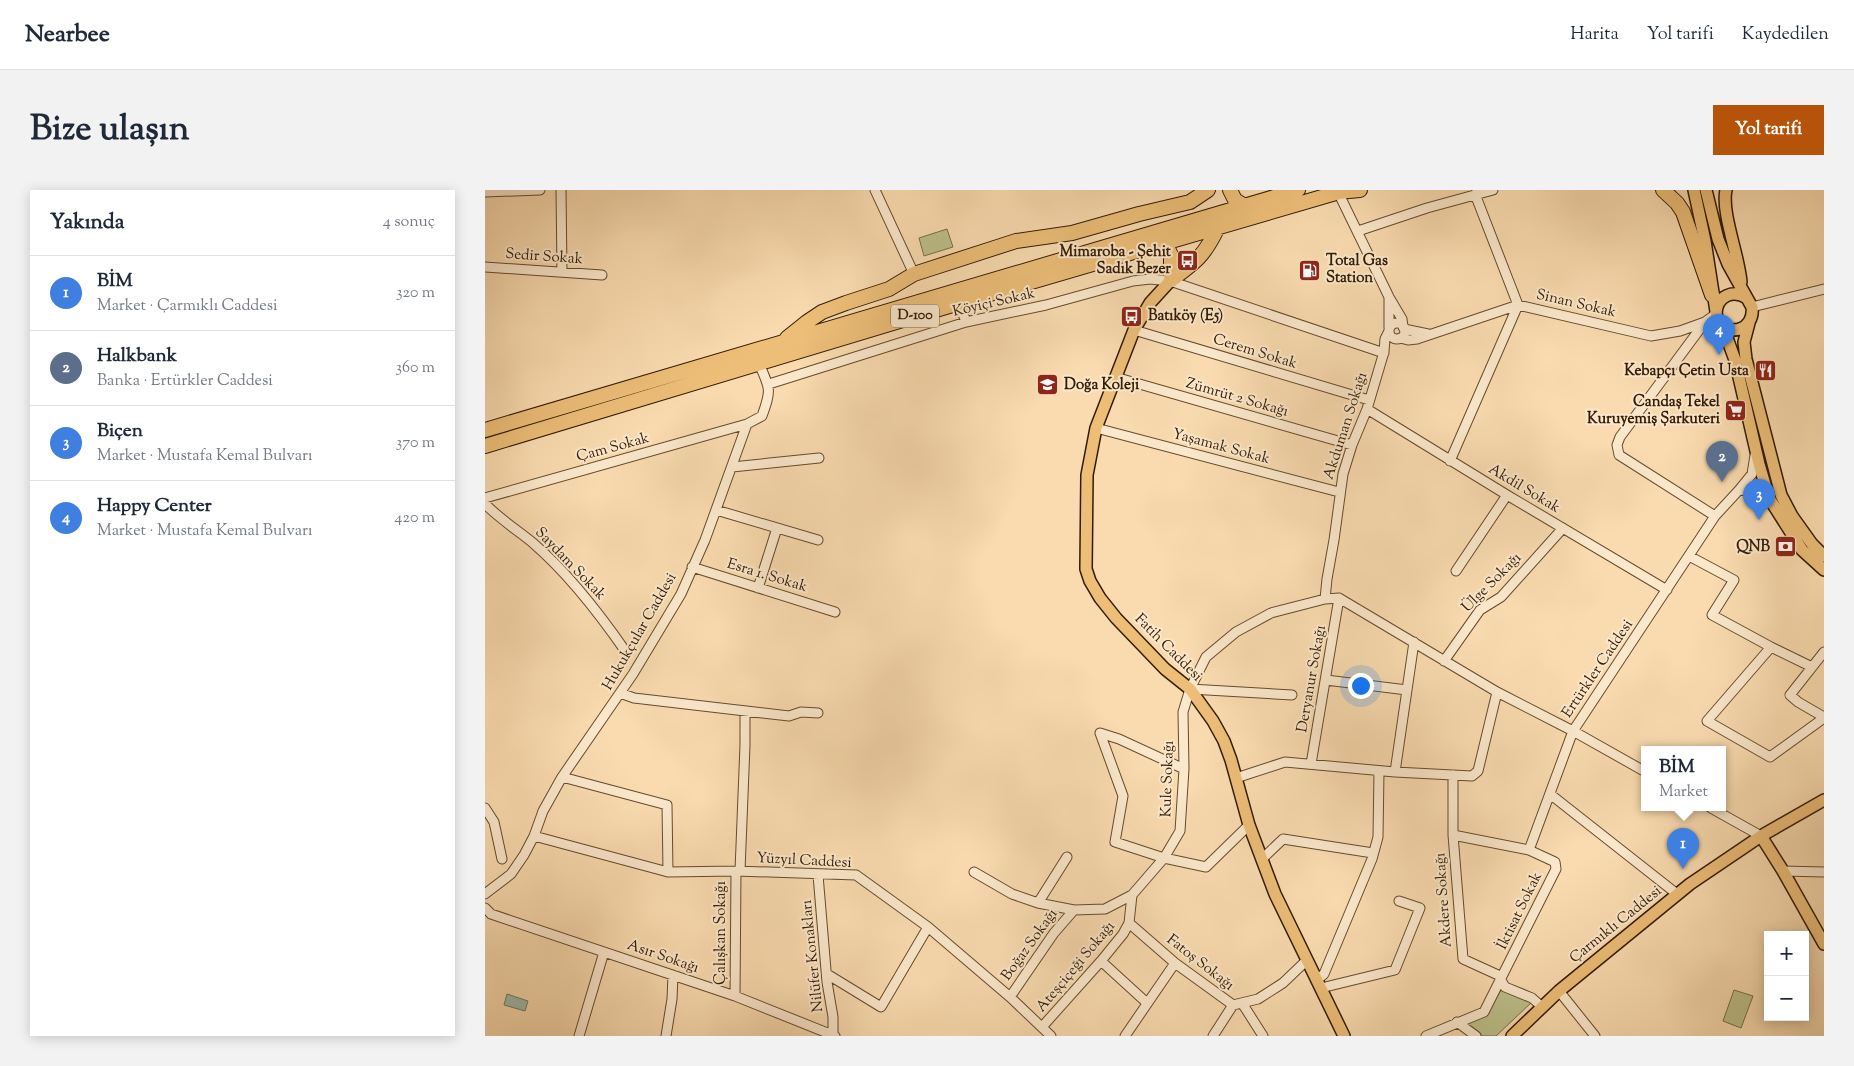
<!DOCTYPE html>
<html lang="tr">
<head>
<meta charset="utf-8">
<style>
	body { margin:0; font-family:"Sorts Mill Goudy",serif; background:#f2f2f3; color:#1f2937 }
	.controls { position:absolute; right:15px; bottom:15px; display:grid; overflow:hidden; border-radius:0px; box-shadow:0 2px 12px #0003 }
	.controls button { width:45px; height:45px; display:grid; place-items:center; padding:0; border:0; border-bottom:1px solid #e0e1e3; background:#fff; color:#1f2937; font:25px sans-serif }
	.you { position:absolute; left:875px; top:495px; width:18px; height:18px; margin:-12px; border:4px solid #fff; border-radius:50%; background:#1a73e8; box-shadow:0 0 0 8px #1a73e833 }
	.badge { display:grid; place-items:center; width:32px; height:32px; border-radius:50%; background:#b45309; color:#fff; font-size:16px; font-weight:700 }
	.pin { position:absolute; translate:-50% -41px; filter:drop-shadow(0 1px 2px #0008) }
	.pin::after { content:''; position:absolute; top:26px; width:18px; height:15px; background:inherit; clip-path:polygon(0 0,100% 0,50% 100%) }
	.popup { position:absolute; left:1156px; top:556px; width:85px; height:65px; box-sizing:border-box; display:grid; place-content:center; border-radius:0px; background:#fff; filter:drop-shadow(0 1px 4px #0005); font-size:16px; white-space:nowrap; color:#747a83 }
	.popup b { font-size:19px; color:#1f2937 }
	.popup::after { content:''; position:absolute; left:50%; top:100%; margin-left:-10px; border:10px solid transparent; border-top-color:#fff }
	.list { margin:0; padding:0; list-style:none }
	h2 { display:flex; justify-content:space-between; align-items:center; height:65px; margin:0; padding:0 20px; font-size:21px }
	h2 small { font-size:16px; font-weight:400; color:#747a83 }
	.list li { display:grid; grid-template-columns:32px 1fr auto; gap:15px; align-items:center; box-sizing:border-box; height:75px; padding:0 20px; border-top:1px solid #e0e1e3 }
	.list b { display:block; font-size:19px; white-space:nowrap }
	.list p { margin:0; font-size:16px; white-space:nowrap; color:#747a83 }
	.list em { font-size:16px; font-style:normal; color:#747a83 }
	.map { position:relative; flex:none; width:1339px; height:846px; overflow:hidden; border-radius:0px }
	header { display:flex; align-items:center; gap:30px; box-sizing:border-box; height:70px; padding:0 25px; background:#fff; border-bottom:1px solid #e0e1e3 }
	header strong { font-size:24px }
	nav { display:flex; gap:28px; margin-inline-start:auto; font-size:18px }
	.intro { display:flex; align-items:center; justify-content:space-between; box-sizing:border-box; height:120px; padding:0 30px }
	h1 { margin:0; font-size:35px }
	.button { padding:12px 22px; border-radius:0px; background:#b45309; color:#fff; font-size:18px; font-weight:700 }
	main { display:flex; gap:30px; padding:0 30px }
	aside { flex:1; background:#fff; border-radius:0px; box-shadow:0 2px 12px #0003 }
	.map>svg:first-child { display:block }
	.green { fill:#bdc08b; stroke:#786e48 }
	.water { fill:#9ebbaa; stroke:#747b68 }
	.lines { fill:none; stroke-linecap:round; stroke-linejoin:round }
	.minor-casing { stroke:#654b2f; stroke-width:11 }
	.major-casing { stroke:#341b04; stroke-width:14 }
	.highway-casing { stroke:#341b04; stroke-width:16 }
	.minor { stroke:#fbe8cb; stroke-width:9 }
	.major { stroke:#ecbe78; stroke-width:11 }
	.highway { stroke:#ecbe78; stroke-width:14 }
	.labels { text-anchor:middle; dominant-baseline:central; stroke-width:4; stroke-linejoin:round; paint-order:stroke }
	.shield { fill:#fbe8cb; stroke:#705840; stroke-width:1 }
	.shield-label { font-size:14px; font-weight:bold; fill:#341b04 }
	.poi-label { font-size:15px; font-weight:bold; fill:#341b04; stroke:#fbe8cb; text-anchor:end }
	.street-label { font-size:15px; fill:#341b04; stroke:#fbe8cb }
</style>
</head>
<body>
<header>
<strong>Nearbee</strong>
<nav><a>Harita</a><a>Yol tarifi</a><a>Kaydedilen</a></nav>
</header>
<div class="intro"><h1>Bize ulaşın</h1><a class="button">Yol tarifi</a></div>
<main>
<aside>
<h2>Yakında<small>4 sonuç</small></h2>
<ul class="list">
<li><span class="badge" style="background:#3f7fe0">1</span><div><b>BİM</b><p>Market · Çarmıklı Caddesi</p></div><em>320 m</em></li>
<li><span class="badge" style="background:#5c6f8a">2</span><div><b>Halkbank</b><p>Banka · Ertürkler Caddesi</p></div><em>360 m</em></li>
<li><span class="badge" style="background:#3f7fe0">3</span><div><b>Biçen</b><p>Market · Mustafa Kemal Bulvarı</p></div><em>370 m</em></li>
<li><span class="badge" style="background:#3f7fe0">4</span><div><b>Happy Center</b><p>Market · Mustafa Kemal Bulvarı</p></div><em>420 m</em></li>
</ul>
</aside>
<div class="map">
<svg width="1339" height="846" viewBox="0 0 1339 846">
	<rect width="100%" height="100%" fill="#f9dbaf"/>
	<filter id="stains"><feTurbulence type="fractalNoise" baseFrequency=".004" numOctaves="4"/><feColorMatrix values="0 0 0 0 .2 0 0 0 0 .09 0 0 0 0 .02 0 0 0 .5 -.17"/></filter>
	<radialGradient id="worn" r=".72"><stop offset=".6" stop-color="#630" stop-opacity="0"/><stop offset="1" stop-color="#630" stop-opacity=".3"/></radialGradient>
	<path class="green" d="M 462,39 L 468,57 L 439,66 L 434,48 Z
		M 1016,800 L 1047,812 L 1011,846 L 998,846 L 981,833 L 1001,825 Z
		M 1249,800 L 1268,806 L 1256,838 L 1238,831 Z"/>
	<path class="water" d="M 22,804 L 43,811 L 40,821 L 19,815 Z"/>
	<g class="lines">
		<defs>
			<path id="minor" d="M 76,0 L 77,82
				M 390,0 L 429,84
				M 0,2 L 55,0
				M 853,2 L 904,107 L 917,129 L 918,137
				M 873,41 L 942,18 L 1008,0
				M 0,77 L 117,85
				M 904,108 L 904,138
				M 474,113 L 481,132
				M 1267,117 L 1339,99
				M904 141a8 8 0 1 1 16 0a8 8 0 1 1-16 0Z
				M 919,139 L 943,144
				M 649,140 L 884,210
				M 915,148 L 923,150 L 932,149 L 1033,115 L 1166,146 L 1195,141 L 1220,132 L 1231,124
				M 630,187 L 867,255
				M 284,194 L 481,132 L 561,115 L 648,91 L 665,89 L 685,91 L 899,163
				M 882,219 L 1022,305 L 1182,400
				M 611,238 L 854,302
				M 965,271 L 1033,115 L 990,4
				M 247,277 L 334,268
				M 1254,300 L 1275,302 L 1284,308
				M 0,308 L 262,234
				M 0,314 C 15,329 32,340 48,353 C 84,384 114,423 141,462
				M 231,320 L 333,350
				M 1230,326 L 1134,265 L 1132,255 L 1135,247 L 1220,132 L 1238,137
				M 1204,366 L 1249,390 L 1227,425 L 1286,457 L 1222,531 L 1285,567 L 1339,528
				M 207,377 L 350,422
				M 971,381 L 1022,305
				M 273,398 L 292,338
				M 840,409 L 842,389 L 849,350 L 858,284 L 867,255 L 882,219 L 899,162 L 900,149 L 904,141
				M 1286,457 L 1327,477
				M 1339,462 L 1305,505 L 1313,512 L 1339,527
				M 959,471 L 995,420 L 1016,407 L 1078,338
				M 841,490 L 922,500
				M 705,499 L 807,505
				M 135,503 L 149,508 L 304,526 L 316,522 L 333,523
				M 826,574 L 854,408
				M 699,579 L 634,549 L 615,543 L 638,606 L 630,652 L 679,668 L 721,677 L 764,635
				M 910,582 L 929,452
				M 968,585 L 968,645 L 978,769 L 1013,785 L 1020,797 L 1047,808 L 1056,816
				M 77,587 L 182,615 L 183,682
				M 751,588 L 800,572 L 910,582 L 987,586 L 993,581 L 1012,502
				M 1065,604 L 1192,704
				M 0,618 L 9,632 L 17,669
				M 1226,618 L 1276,646
				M 49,646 L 183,682 L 251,681 L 371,685 L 443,737 L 525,807 L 566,846
				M 1044,660 L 1088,541 L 1230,326 L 1254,300 L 1267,284 L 1270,265
				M 777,669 L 798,649 L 888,663
				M 255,681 L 260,555 L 260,521
				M 1298,681 L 1339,682
				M 489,682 L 527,704 L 553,713 L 589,720 L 620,719 L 647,705 L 679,668 L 695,641 L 699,579 L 698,522 L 705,499 L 721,467 L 751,442 L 786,423 L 840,409 L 854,408 L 1012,502 L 1088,541 L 1159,581
				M 333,685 L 342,792 L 348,827 L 348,846
				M 0,704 L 26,684 L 39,665 L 49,646 L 58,621 L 77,587 L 148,484 L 196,404 L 220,350 L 262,234 L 277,226 C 286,201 286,199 274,174
				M 553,713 L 582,667
				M 0,718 L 6,724 L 250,806 L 350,846
				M 644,733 L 690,773 L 748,815 L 773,809 L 798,793 L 822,770
				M 616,771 L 662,813
				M 342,784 L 396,817 L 443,737
				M 832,790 L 839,784 L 887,669 L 893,647 L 894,581
				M 836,798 L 910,780 L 935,718 L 914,711
				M 1074,801 L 1110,846
				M 250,806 L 251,681
				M 525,807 L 569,743 L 589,720
				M 757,813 L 778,846
				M 972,832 L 991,846
				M 557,837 L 616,771 L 638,744 L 644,733 L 647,705
				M 94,846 L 119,762
				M 181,846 L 187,809 L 188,785
				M 640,846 L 690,773
				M 728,846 L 748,815
				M 941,846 L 999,822 L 1071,679 L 1070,672 L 1044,660 L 968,645"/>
			<path id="major" d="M 1209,0 L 1220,51 L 1232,128 C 1243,149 1270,140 1267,117 L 1243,74 L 1233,49 L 1221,0
				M 1241,0 C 1236,22 1254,66 1256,92
				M 686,90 L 665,113 L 649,140 L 611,238 L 602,285 L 601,379 L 605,391 L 615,408 L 631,428 L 680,479 L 705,499 L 728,531 L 739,551 L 746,570 L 764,635 L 790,704 L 859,846
				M 1231,123 C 1232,106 1248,99 1262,108
				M 1264,133 L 1259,152 L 1261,169 L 1296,305 L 1307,326 L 1327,354 L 1339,366
				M 1238,137 L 1250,170 L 1274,274 L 1284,308 L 1317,360 L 1339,380
				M 1276,646 L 1298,681 L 1339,754
				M 1027,846 L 1074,801 L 1205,694 L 1276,646 L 1339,610"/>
			<path id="highway" d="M 745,0 L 750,10 L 758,15
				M 1178,0 L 1192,13 L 1198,22 L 1227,105
				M 853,2 L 875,0
				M 680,53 L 686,65 L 686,90
				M 686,90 C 711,72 720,65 733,37
				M 302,148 L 322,132 L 337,122 L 361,113 L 404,99 L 429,84 L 531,51 L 587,43 L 654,24 L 705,12 L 723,0
				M 0,240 L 813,0
				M 0,256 L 474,113 L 861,0"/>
		</defs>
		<use href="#minor" class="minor-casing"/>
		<use href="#major" class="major-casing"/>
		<use href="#highway" class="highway-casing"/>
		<use href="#minor" class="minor"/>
		<use href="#major" class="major"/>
		<use href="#highway" class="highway"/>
	</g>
	<defs>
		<symbol id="bus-square" viewBox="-11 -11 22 22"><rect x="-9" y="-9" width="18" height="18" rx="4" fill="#8f2418" stroke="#fbe8cb"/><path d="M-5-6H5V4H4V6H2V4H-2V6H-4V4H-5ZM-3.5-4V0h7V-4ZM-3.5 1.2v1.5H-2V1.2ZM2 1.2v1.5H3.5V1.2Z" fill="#fff"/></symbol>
		<symbol id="fuel-square" viewBox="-11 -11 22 22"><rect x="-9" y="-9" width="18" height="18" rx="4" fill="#8f2418" stroke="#fbe8cb"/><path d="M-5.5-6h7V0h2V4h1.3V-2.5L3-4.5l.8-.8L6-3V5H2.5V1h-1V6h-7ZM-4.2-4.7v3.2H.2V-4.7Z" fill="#fff"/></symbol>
		<symbol id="restaurant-square" viewBox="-11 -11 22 22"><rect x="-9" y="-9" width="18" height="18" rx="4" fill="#8f2418" stroke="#fbe8cb"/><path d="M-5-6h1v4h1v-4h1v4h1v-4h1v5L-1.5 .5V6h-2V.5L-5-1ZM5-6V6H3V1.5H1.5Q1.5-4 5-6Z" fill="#fff"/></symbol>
		<symbol id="school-square" viewBox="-11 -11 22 22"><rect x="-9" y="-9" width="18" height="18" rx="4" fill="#8f2418" stroke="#fbe8cb"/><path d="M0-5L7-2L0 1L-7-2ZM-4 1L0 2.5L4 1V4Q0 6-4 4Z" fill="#fff"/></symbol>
		<symbol id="supermarket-square" viewBox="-11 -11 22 22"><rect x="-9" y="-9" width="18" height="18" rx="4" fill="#8f2418" stroke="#fbe8cb"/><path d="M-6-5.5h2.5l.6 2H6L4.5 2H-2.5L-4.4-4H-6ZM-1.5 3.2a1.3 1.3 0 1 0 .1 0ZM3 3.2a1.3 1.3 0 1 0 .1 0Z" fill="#fff"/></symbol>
		<symbol id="bank-square" viewBox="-11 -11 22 22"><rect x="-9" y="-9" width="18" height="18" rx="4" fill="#8f2418" stroke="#fbe8cb"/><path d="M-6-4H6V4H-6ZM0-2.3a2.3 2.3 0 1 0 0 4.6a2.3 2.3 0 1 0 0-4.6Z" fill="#fff"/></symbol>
	</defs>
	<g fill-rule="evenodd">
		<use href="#bus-square" x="690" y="58" width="25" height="25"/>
		<use href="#fuel-square" x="812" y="68" width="25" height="25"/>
		<use href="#bus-square" x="634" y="114" width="25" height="25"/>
		<use href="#restaurant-square" x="1268" y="168" width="25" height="25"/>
		<use href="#school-square" x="550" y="182" width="25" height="25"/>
		<use href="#supermarket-square" x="1238" y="208" width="25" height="25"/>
		<use href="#bank-square" x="1288" y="344" width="25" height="25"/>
	</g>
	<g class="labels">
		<rect class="shield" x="406" y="114.5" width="48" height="23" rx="4"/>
		<g class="shield-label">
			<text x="430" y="126">D-100</text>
		</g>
		<g class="poi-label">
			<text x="686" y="62">Mimaroba - Şehit<tspan x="686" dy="17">Sadık Bezer</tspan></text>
			<text x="841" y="71" text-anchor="start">Total Gas<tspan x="841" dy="17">Station</tspan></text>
			<text x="663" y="126" text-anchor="start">Batıköy (E5)</text>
			<text x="1264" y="181">Kebapçı Çetin Usta</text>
			<text x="579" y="195" text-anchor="start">Doğa Koleji</text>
			<text x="1235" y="212">Candaş Tekel<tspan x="1235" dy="17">Kuruyemiş Şarkuteri</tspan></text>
			<text x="1285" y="357">QNB</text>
		</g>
		<g class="street-label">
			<text transform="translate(59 67) rotate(4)">Sedir Sokak</text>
			<text transform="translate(509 113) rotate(-13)">Köyiçi Sokak</text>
			<text transform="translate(1091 114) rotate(13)">Sinan Sokak</text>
			<text transform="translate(770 162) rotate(17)">Cerem Sokak</text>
			<text transform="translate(752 208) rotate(16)">Zümrüt 2 Sokağı</text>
			<text transform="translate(861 236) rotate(-72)">Akduman Sokağı</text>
			<text transform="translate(736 257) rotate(15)">Yaşamak Sokak</text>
			<text transform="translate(128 258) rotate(-15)">Çam Sokak</text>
			<text transform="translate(1039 299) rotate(31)">Akdil Sokak</text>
			<text transform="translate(85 374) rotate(46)">Saydam Sokak</text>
			<text transform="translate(282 386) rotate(17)">Esra 1. Sokak</text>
			<text transform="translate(1007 393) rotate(-45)">Ülge Sokağı</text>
			<text transform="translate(155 442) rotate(-60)">Hukukçular Caddesi</text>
			<text transform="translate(683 458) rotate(45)">Fatih Caddesi</text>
			<text transform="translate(1113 479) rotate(-56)">Ertürkler Caddesi</text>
			<text transform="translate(827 489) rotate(-80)">Deryanur Sokağı</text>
			<text transform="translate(683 589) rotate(-88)">Kule Sokağı</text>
			<text transform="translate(319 671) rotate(3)">Yüzyıl Caddesi</text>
			<text transform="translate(959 710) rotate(-94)">Akdere Sokağı</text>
			<text transform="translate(1035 721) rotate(-64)">İktisat Sokak</text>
			<text transform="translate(1131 735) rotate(-39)">Çarmıklı Caddesi</text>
			<text transform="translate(236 743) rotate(-90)">Çalışkan Sokağı</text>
			<text transform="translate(545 755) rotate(-54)">Boğaz Sokağı</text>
			<text transform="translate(328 766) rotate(-96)">Nilüfer Konakları</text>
			<text transform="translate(178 767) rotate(19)">Asır Sokağı</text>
			<text transform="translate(715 773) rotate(38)">Fatoş Sokağı</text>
			<text transform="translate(591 777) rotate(-50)">Ateşçiçeği Sokağı</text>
		</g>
	</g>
	<rect width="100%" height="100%" filter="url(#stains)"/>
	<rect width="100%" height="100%" fill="url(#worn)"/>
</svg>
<div class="controls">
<button>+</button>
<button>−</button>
</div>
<div class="you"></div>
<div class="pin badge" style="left:1198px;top:679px;background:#3f7fe0">1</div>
<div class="popup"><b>BİM</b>Market</div>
<div class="pin badge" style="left:1237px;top:292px;background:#5c6f8a">2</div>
<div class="pin badge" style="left:1274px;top:330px;background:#3f7fe0">3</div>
<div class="pin badge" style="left:1234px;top:165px;background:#3f7fe0">4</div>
</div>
</main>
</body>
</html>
